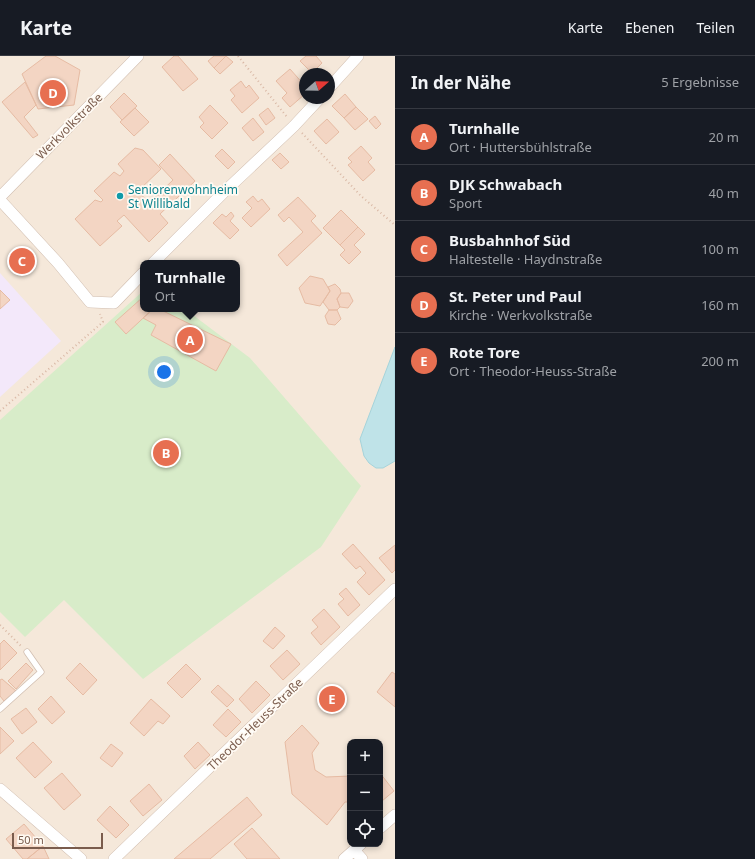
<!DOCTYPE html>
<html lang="de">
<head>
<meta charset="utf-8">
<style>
	body { margin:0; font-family:"Noto Sans",sans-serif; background:#242831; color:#f1f3f6 }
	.controls { position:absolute; right:12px; bottom:12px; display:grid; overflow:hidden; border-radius:8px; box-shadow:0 2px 6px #0003 }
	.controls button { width:36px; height:36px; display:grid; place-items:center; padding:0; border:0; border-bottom:1px solid #363941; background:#171b24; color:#f1f3f6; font:20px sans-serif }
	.compass { position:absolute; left:299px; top:12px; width:36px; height:36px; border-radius:50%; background:#171b24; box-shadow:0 2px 6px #0003; rotate:70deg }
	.scale { position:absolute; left:12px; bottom:10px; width:91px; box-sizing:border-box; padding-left:4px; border:2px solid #7a5c4d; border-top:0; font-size:11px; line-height:14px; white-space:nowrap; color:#7a5c4d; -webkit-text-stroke:3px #fffaf3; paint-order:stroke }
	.you { position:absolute; left:164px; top:316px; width:14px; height:14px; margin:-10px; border:3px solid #fff; border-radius:50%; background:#1a73e8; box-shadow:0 0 0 6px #1a73e833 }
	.badge { display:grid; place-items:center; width:26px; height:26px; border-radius:50%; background:#e76f51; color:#fff; font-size:13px; font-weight:700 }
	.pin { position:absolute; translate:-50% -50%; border:2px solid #fff; box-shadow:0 1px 4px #0006 }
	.popup { position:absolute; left:140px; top:204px; width:100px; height:52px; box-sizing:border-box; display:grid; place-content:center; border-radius:8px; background:#171b24; filter:drop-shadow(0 1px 3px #0005); font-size:13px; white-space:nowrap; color:#9ea1a6 }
	.popup b { font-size:15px; color:#f1f3f6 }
	.popup::after { content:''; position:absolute; left:50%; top:100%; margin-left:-8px; border:8px solid transparent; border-top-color:#171b24 }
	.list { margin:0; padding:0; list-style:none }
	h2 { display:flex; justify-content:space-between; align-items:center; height:52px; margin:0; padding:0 16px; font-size:17px }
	h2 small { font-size:13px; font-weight:400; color:#9ea1a6 }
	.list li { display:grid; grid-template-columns:26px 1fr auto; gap:12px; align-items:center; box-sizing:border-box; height:56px; padding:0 16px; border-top:1px solid #363941 }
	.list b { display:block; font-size:15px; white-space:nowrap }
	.list p { margin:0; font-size:13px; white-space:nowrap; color:#9ea1a6 }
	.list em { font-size:13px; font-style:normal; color:#9ea1a6 }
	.icon { flex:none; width:22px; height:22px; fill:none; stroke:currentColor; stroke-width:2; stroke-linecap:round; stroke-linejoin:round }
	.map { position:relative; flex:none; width:395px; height:803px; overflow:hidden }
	header { display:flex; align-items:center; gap:24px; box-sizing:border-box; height:56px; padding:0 20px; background:#171b24; border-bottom:1px solid #363941 }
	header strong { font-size:19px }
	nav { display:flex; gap:22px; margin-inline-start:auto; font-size:14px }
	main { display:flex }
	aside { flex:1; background:#171b24 }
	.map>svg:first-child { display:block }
	.residential { fill:#f5e8da; fill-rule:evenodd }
	.education { fill:#f3e8fa }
	.green { fill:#d8ecc9 }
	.water { fill:#bfe3e8; stroke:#a5d3da }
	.building { fill:#f3d5c3; stroke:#e6bba3 }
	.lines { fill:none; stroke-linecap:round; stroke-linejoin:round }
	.service-casing { stroke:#d1beb0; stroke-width:7 }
	.minor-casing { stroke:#d1beb0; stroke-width:12 }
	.path { stroke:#d9b8a5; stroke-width:2; stroke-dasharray:1 3; stroke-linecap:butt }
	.service { stroke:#fff; stroke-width:5.5 }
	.minor { stroke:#fff; stroke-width:11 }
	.culture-dot { fill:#0f9aa8; stroke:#fffaf3; stroke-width:1.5 }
	.labels { text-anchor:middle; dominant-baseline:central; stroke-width:3.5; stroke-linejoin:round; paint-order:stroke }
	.street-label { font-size:12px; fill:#7a5c4d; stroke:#fffaf3 }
	.culture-label { font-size:12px; fill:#0d838f; stroke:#fffaf3; text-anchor:start }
</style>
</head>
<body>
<header>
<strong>Karte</strong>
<nav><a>Karte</a><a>Ebenen</a><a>Teilen</a></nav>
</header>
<main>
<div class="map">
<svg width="395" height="803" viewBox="0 0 395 803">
	<rect width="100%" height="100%" fill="#fdf6ec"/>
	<path class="residential" d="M 0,0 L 395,0 L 395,803 L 0,803 ZM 305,18 L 329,18 L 329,42 L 305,42 ZM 143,207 L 237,207 L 237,253 L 143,253 ZM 350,686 L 380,686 L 380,788 L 350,788 Z"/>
	<path class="education" d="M 0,217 L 61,285 L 0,341 Z"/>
	<path class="green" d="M 143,235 L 143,253 L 185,253 L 250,302 L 361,430 L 321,491 L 143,623 L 64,544 L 25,581 L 0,556 L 0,364 Z"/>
	<path class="water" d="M 395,291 L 395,405 L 383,412 L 376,412 L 369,407 L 364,400 L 360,383 Z"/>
	<path class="building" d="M 46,0 L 55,0 L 80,14 L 74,49 L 38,53 L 22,18 Z
		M 174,0 L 178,0 L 198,23 L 183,35 L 162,11 Z
		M 214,0 L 226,0 L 214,12 L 208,5 Z
		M 226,0 L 233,6 L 220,18 L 214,12 Z
		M 306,0 L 316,0 L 322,7 L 312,17 L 300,5 Z
		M 290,13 L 305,30 L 305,38 L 290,51 L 282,42 L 287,37 L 276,25 Z
		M 241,25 L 246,32 L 249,29 L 259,42 L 242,57 L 231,44 L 235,40 L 230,34 Z
		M 25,26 L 36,49 L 24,61 L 38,79 L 33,82 L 2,46 Z
		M 124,37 L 137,50 L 122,64 L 110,51 Z
		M 345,38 L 356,51 L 344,62 L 332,50 Z
		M 210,49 L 228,67 L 212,83 L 200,71 L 204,67 L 199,61 Z
		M 356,51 L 368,63 L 355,74 L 344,62 Z
		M 135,52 L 149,66 L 134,80 L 120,66 Z
		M 268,52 L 275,62 L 266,69 L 259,59 Z
		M 375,60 L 381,68 L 376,73 L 369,65 Z
		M 253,62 L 264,76 L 253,85 L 242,72 Z
		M 327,63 L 339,76 L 326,88 L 314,75 Z
		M 361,90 L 372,102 L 368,106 L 375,114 L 363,125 L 348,109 L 352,106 L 348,102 Z
		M 135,92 L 143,94 L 161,113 L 138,135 L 149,147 L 173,124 L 159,109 L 170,98 L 195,125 L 160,158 L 168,167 L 149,186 L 124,159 L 117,165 L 122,170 L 100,190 L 75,163 L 95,144 L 101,146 L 103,144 L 94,135 L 114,116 L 120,120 L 124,115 L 118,108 Z
		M 222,93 L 235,106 L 228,113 L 215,100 Z
		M 280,97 L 289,106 L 281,113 L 272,104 Z
		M 253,140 L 258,146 L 262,143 L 270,153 L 251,171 L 242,162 L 252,152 L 246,146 Z
		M 298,141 L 316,160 L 311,165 L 322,177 L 287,210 L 278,199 L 303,176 L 289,161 L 284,166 L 278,159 Z
		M 341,154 L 358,171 L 340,189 L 323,172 Z
		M 231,156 L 234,160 L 230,165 L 239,174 L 230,183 L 213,167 L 222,158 L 226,161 Z
		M 358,171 L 365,178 L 354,189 L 361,196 L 349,208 L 340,199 L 345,194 L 340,189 Z
		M 310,220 L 323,223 L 330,235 L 320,250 L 305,247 L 299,232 Z
		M 335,228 L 340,233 L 341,237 L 337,243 L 340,251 L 337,254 L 329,254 L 323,246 L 330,235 L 328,231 Z
		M 0,234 L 10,244 L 0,253 Z
		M 341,237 L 349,237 L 353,245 L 348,252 L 340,251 L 337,243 Z
		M 143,241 L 143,253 L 153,253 L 126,278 L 115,266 Z
		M 153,253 L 159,253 L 231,288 L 216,315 L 151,279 L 156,269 L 143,262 Z
		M 329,254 L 337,254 L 341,263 L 335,269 L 328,268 L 325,260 Z
		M 353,488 L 385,524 L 369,539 L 357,526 L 366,517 L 360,510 L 356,513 L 342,498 Z
		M 395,489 L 395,514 L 392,517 L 379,502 Z
		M 346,532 L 360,549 L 348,560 L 338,548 L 344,543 L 339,538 Z
		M 324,553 L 340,571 L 321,589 L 311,577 L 318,571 L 312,564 Z
		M 275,571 L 285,580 L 273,593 L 263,585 Z
		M 4,584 L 17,597 L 0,614 L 0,588 Z
		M 287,594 L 300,608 L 283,624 L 270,610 Z
		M 26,607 L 33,614 L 16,633 L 8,625 Z
		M 80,607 L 97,624 L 83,639 L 66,622 Z
		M 186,608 L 201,623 L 182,642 L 167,627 Z
		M 392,616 L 395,618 L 395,651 L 377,636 Z
		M 2,623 L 16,635 L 4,645 L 0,640 L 0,624 Z
		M 256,625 L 270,639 L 252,657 L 239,643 Z
		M 218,629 L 234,644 L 227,651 L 211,636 Z
		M 51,640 L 65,656 L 52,668 L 38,653 Z
		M 151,643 L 170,660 L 163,668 L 158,665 L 144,680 L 130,667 Z
		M 26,652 L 37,666 L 22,678 L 11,663 Z
		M 228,653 L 241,666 L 226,681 L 213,669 Z
		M 302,669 L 319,687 L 312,697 L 315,714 L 326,721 L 350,720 L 350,746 L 345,746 L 327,769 L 292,738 L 285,686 Z
		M 0,671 L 14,685 L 0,698 Z
		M 33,686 L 52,706 L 35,722 L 16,702 Z
		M 198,686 L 210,699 L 195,713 L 184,700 Z
		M 111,688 L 123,697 L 112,711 L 100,702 Z
		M 62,717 L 81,739 L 64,754 L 44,732 Z
		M 380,717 L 394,735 L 382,745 L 380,745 Z
		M 149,728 L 162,744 L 143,760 L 130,745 Z
		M 247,741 L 262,759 L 210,803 L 174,803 Z
		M 110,750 L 129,769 L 116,782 L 97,764 Z
		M 24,768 L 43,790 L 27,803 L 23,803 L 6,783 Z
		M 252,772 L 280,803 L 247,803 L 234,788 Z
		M 43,790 L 49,803 L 27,803 Z"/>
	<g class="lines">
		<defs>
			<path id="service" d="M 0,653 L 41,616 L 27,596"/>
			<path id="minor" d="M 329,32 L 358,0
				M 0,141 L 138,0
				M 0,144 L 58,207 L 90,246 L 114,247 L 143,217
				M 153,207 L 223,137 L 294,70 L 320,42
				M 0,733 L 81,803
				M 380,772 L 395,759
				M 354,794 L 362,803
				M 114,803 L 395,533
				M 344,803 L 361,788"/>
		</defs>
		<use href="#service" class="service-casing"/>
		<use href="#minor" class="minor-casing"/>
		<path class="path" d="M 238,0 L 287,61
			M 302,77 L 361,140 L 395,169
			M 0,355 L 103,266 L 100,258
			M 0,569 L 22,591"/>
		<use href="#service" class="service"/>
		<use href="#minor" class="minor"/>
	</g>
	<circle class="culture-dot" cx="120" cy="140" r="4"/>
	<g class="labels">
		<g class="street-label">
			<text transform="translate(69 70) rotate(-45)">Werkvolkstraße</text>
			<text transform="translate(255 668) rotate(-44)">Theodor-Heuss-Straße</text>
		</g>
		<g class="culture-label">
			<text x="128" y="133">Seniorenwohnheim<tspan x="128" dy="14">St Willibald</tspan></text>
		</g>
	</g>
</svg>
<div class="controls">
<button>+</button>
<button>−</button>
<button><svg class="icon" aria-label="locate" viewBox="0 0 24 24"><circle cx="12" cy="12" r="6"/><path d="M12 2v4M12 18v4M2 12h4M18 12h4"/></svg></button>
</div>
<svg class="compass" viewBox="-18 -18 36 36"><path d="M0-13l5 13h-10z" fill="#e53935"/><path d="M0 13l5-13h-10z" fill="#9ea1a6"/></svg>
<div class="scale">50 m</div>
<div class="you"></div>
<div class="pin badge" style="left:190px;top:284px">A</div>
<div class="popup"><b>Turnhalle</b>Ort</div>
<div class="pin badge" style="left:166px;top:397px">B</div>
<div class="pin badge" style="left:22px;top:205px">C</div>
<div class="pin badge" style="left:53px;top:37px">D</div>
<div class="pin badge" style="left:332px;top:643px">E</div>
</div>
<aside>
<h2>In der Nähe<small>5 Ergebnisse</small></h2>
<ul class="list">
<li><span class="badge">A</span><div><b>Turnhalle</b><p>Ort · Huttersbühlstraße</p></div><em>20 m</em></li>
<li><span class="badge">B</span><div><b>DJK Schwabach</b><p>Sport</p></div><em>40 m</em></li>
<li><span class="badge">C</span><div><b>Busbahnhof Süd</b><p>Haltestelle · Haydnstraße</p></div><em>100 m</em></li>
<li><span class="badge">D</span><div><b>St. Peter und Paul</b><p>Kirche · Werkvolkstraße</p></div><em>160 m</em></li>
<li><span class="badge">E</span><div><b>Rote Tore</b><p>Ort · Theodor-Heuss-Straße</p></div><em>200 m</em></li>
</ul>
</aside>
</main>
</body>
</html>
